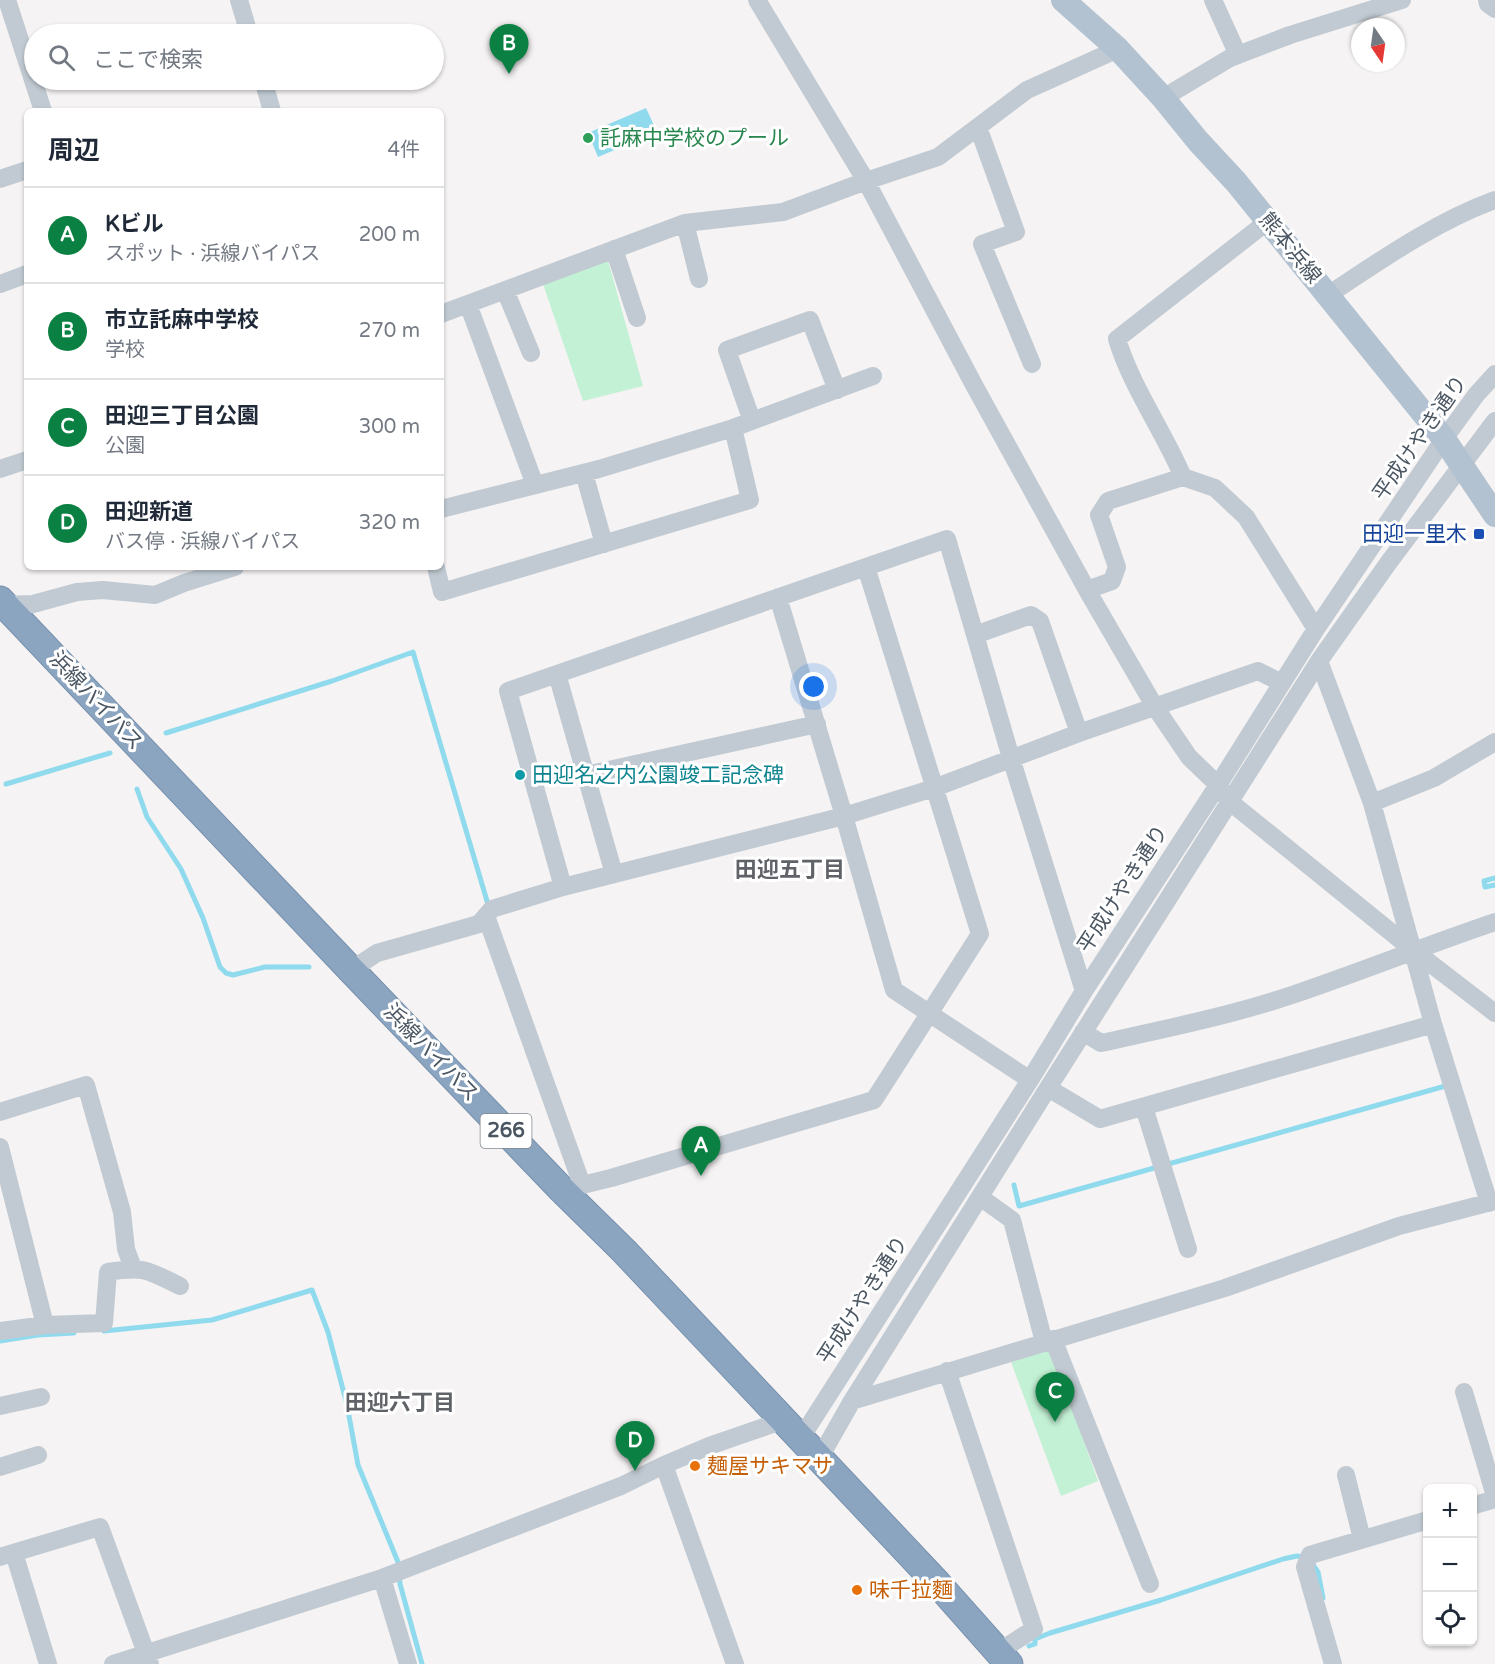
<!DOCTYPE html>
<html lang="ja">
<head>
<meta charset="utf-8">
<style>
	body { margin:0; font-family:"Varela Round","Noto Sans JP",sans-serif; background:#f2f2f3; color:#1f2937 }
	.controls { position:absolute; right:18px; bottom:18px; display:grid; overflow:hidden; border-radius:9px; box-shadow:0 2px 4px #0004 }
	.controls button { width:54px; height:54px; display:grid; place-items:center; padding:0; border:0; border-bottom:2px solid #e0e1e3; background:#fff; color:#1f2937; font:30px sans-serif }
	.compass { position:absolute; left:1351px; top:18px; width:54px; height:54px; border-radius:50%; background:#fff; box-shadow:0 2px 4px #0004; rotate:167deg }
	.you { position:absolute; left:814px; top:687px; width:21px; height:21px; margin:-15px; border:4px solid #fff; border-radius:50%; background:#1a73e8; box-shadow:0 0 0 9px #1a73e833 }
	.badge { display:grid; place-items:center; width:39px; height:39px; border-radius:50%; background:#0b8043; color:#fff; font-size:20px; font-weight:700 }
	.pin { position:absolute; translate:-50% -50px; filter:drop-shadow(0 2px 3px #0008) }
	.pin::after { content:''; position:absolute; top:32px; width:21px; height:18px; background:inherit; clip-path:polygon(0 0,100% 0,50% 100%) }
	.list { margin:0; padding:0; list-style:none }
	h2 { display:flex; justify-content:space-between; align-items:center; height:78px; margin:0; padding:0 24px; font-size:26px }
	h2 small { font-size:20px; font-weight:400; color:#747a83 }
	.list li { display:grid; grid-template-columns:39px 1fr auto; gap:18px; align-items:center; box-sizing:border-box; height:96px; padding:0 24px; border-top:2px solid #e0e1e3 }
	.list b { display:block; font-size:22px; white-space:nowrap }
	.list p { margin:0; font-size:20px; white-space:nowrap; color:#747a83 }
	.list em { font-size:20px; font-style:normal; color:#747a83 }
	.icon { flex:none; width:33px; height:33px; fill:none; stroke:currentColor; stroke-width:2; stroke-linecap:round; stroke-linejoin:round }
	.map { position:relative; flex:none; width:1495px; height:1664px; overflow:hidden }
	.search { position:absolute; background:#fff; box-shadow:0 2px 4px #0004; left:24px; top:24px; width:420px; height:66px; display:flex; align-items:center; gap:15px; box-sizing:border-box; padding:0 21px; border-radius:33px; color:#747a83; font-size:22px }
	.panel { position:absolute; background:#fff; box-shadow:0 2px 4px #0004; left:24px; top:108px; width:420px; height:462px; border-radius:9px }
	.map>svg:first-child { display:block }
	.green { fill:#c3f1d5 }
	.water { fill:#90daee }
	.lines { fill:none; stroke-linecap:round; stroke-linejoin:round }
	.stream { stroke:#90daee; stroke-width:5 }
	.highway-casing { stroke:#7690ad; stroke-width:29 }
	.minor { stroke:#c1cad2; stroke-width:18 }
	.major { stroke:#b3c2d1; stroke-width:24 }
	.highway { stroke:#8ba5c1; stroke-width:27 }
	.leisure-dot { fill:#2e9e5b; stroke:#fff; stroke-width:2 }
	.transit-dot { fill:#1a4fb4; stroke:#fff; stroke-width:2 }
	.culture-dot { fill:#0f9aa8; stroke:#fff; stroke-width:2 }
	.food-dot { fill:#e8710a; stroke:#fff; stroke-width:2 }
	.labels { text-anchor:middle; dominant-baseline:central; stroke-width:6; stroke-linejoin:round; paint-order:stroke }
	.shield { fill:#fff; stroke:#808990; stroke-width:1.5 }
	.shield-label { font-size:20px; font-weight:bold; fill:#4a5661 }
	.leisure-label { font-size:21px; fill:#27864d; stroke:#fff; text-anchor:start }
	.street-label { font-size:21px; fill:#4a5661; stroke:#fff }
	.transit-label { font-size:21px; fill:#164399; stroke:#fff; text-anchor:end }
	.culture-label { font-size:21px; fill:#0d838f; stroke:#fff; text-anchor:start }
	.food-label { font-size:21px; fill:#c56008; stroke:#fff; text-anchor:start }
	.neighbourhood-label { font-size:22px; font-weight:bold; fill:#5f6368; stroke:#fff }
</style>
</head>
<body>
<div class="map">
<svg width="1495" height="1664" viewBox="0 0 1495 1664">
	<rect width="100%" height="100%" fill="#f5f3f3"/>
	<path class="green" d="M 607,257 L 643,386 L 583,401 L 542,281 Z
		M 1051,1349 L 1098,1481 L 1061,1496 L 1011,1362 Z"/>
	<path class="water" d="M 646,108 L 657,132 L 598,157 L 588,133 Z"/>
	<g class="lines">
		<path class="stream" d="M 166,733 L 332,681 L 413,652 L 487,901
			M 6,784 L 110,753
			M 137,789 L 147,817 L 181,869 L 203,918 L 220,967 L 226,973 L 233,975 L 265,967 L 309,967
			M 1495,878 L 1484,881 L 1485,887 L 1495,885
			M 1014,1185 L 1019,1206 L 1449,1085
			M 104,1331 L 212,1320 L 312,1290 L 328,1332 L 347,1405 L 358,1465 L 398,1562 L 400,1584 L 422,1664
			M 0,1341 L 38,1335 L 74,1333
			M 1311,1562 L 1318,1572 L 1323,1598
			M 1029,1646 L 1035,1644 L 1035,1639 L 1050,1633 L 1161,1600 L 1283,1559 L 1297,1556 L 1305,1557"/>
		<defs>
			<path id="highway" d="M 0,600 L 351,970 L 562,1190 L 624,1251 L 938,1584 L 1009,1664"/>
		</defs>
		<use href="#highway" class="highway-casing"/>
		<path class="minor" d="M 7,0 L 43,111
			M 239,0 L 249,34
			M 757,0 L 866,181 L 974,385 L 1087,590 L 1155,707 L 1189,757 L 1218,785 L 1229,801 L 1413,950 L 1495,1013
			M 1213,0 L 1238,55
			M 1487,0 L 1488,4 L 1495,9
			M 263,80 L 272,111
			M 1163,98 L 1230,58 L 1290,35 L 1402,0
			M 978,127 L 1016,232 L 982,244 L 1032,364
			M 0,179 L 27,170
			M 685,223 L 699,279
			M 614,249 L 637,318
			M 0,284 L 27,274
			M 505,290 L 531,353
			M 1328,295 C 1381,260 1435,222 1495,200
			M 468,304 L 535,485
			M 441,314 L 685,223 L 783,212 L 866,181 L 938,157 L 1027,90 L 1118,49
			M 752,421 L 727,350 L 810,320 L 837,390
			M 0,469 L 27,460
			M 584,473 L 604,544
			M 1183,477 C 1163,430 1132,388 1117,339 L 1268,221
			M 441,509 L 599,469 L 733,428 L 873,376
			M 436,567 L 442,592 L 750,500 L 733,428
			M 1087,590 L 1112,581 L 1117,567 L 1099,515 L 1108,501 L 1183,477 L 1215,488 L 1246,517 L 1316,629
			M 778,597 L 844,816 L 894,990 L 1030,1080
			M 0,605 L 33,604 L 77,592 L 103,590 L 155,595 L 184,583 L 235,567
			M 975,635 L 1031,615 L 1040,621 L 1079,733
			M 1319,661 L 1372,803 L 1433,1024 L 1489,1203
			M 557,674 L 614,874
			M 586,775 L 817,724
			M 1372,803 L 1434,778 L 1495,742
			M 563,887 L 508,691 L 947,539 L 1011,758 L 1084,991
			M 486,916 L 582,1185
			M 351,970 L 377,953 L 479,924 L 492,909 L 563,887 L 844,816 L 934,788 L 1079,733 L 1258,671 L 1282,683
			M 1083,1032 L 1101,1043 C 1165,1029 1229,1016 1292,995 C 1360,972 1427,945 1495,922
			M 1048,1088 L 1100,1119 L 1433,1024
			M 1144,1107 L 1188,1249
			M 0,1112 L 86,1085 L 122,1212 L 126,1249 L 133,1268
			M 0,1147 L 45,1325
			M 562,1190 L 611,1178 L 874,1100 L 980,934 L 866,567
			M 980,1197 L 1012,1220 L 1044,1342
			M 0,1331 L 45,1325 L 104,1323 L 108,1272 C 145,1266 147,1270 180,1286
			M 1053,1339 L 1150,1584
			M 947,1371 L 1034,1629 L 998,1652
			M 1464,1392 L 1495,1496
			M 852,1401 L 1225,1288 L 1399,1226 L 1495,1201
			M 0,1406 L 41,1397
			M 801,1438 L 1030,1080 L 1084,991 L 1218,785 L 1316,629 L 1444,439 L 1476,395 L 1495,374
			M 819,1459 L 852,1401 L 1048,1088 L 1319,661 L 1389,562 L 1495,421
			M 664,1465 L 735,1664
			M 0,1467 L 38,1455
			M 1346,1475 L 1362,1539
			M 1472,1506 L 1495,1499
			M 14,1553 L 48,1664
			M 0,1557 L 100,1527 L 150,1664
			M 382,1578 L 408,1664
			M 113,1664 L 382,1578 L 621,1486 L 664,1465 L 709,1446 L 784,1420
			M 1333,1664 L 1305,1567 L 1310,1555 L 1428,1520"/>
		<path class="major" d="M 1063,0 L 1118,49 L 1163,98 L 1198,141 L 1236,182 L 1444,439 L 1495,515"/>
		<use href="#highway" class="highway"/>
	</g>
	<circle class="leisure-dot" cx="588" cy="138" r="6"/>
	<rect class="transit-dot" x="1473" y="528" width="12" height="12" rx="3"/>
	<circle class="culture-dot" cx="520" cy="775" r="6"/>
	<g class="food-dot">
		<circle cx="695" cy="1466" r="6"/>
		<circle cx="857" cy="1590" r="6"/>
	</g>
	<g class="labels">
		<rect class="shield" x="480.5" y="1114" width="51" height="34" rx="4.5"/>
		<g class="shield-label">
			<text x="506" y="1131">266</text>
		</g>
		<g class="leisure-label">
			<text x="600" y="138">託麻中学校のプール</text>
		</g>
		<g class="street-label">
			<text transform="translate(1290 248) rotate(51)">熊本浜線</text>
			<text transform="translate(1420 438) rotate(-55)">平成けやき通り</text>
			<text transform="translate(96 701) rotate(47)">浜線バイパス</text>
			<text transform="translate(1123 889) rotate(-57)">平成けやき通り</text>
			<text transform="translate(431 1053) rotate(46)">浜線バイパス</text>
			<text transform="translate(863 1300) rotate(-57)">平成けやき通り</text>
		</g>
		<g class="transit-label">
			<text x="1467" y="534">田迎一里木</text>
		</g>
		<g class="culture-label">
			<text x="532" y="775">田迎名之内公園竣工記念碑</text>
		</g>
		<g class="food-label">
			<text x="707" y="1466">麺屋サキマサ</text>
			<text x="869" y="1590">味千拉麵</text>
		</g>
		<g class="neighbourhood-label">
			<text x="790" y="870">田迎五丁目</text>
			<text x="400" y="1403">田迎六丁目</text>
		</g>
	</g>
</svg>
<div class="controls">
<button>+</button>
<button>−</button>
<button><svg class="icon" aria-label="locate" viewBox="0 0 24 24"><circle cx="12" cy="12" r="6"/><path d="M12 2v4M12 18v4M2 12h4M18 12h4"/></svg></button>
</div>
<svg class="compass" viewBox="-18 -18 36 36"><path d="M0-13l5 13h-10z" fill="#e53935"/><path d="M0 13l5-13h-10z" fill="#747a83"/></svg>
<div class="you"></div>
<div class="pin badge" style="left:701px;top:1176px">A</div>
<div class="pin badge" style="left:509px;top:74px">B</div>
<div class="pin badge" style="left:1055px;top:1422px">C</div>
<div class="pin badge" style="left:635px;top:1471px">D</div>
<div class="search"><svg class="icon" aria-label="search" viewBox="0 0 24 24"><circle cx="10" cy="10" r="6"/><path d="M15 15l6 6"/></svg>ここで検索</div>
<section class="panel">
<h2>周辺<small>4件</small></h2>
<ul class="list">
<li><span class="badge">A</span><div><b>Kビル</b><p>スポット · 浜線バイパス</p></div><em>200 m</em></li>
<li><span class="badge">B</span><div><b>市立託麻中学校</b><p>学校</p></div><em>270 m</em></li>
<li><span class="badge">C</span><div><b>田迎三丁目公園</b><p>公園</p></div><em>300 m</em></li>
<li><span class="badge">D</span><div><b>田迎新道</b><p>バス停 · 浜線バイパス</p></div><em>320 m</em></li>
</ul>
</section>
</div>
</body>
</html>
